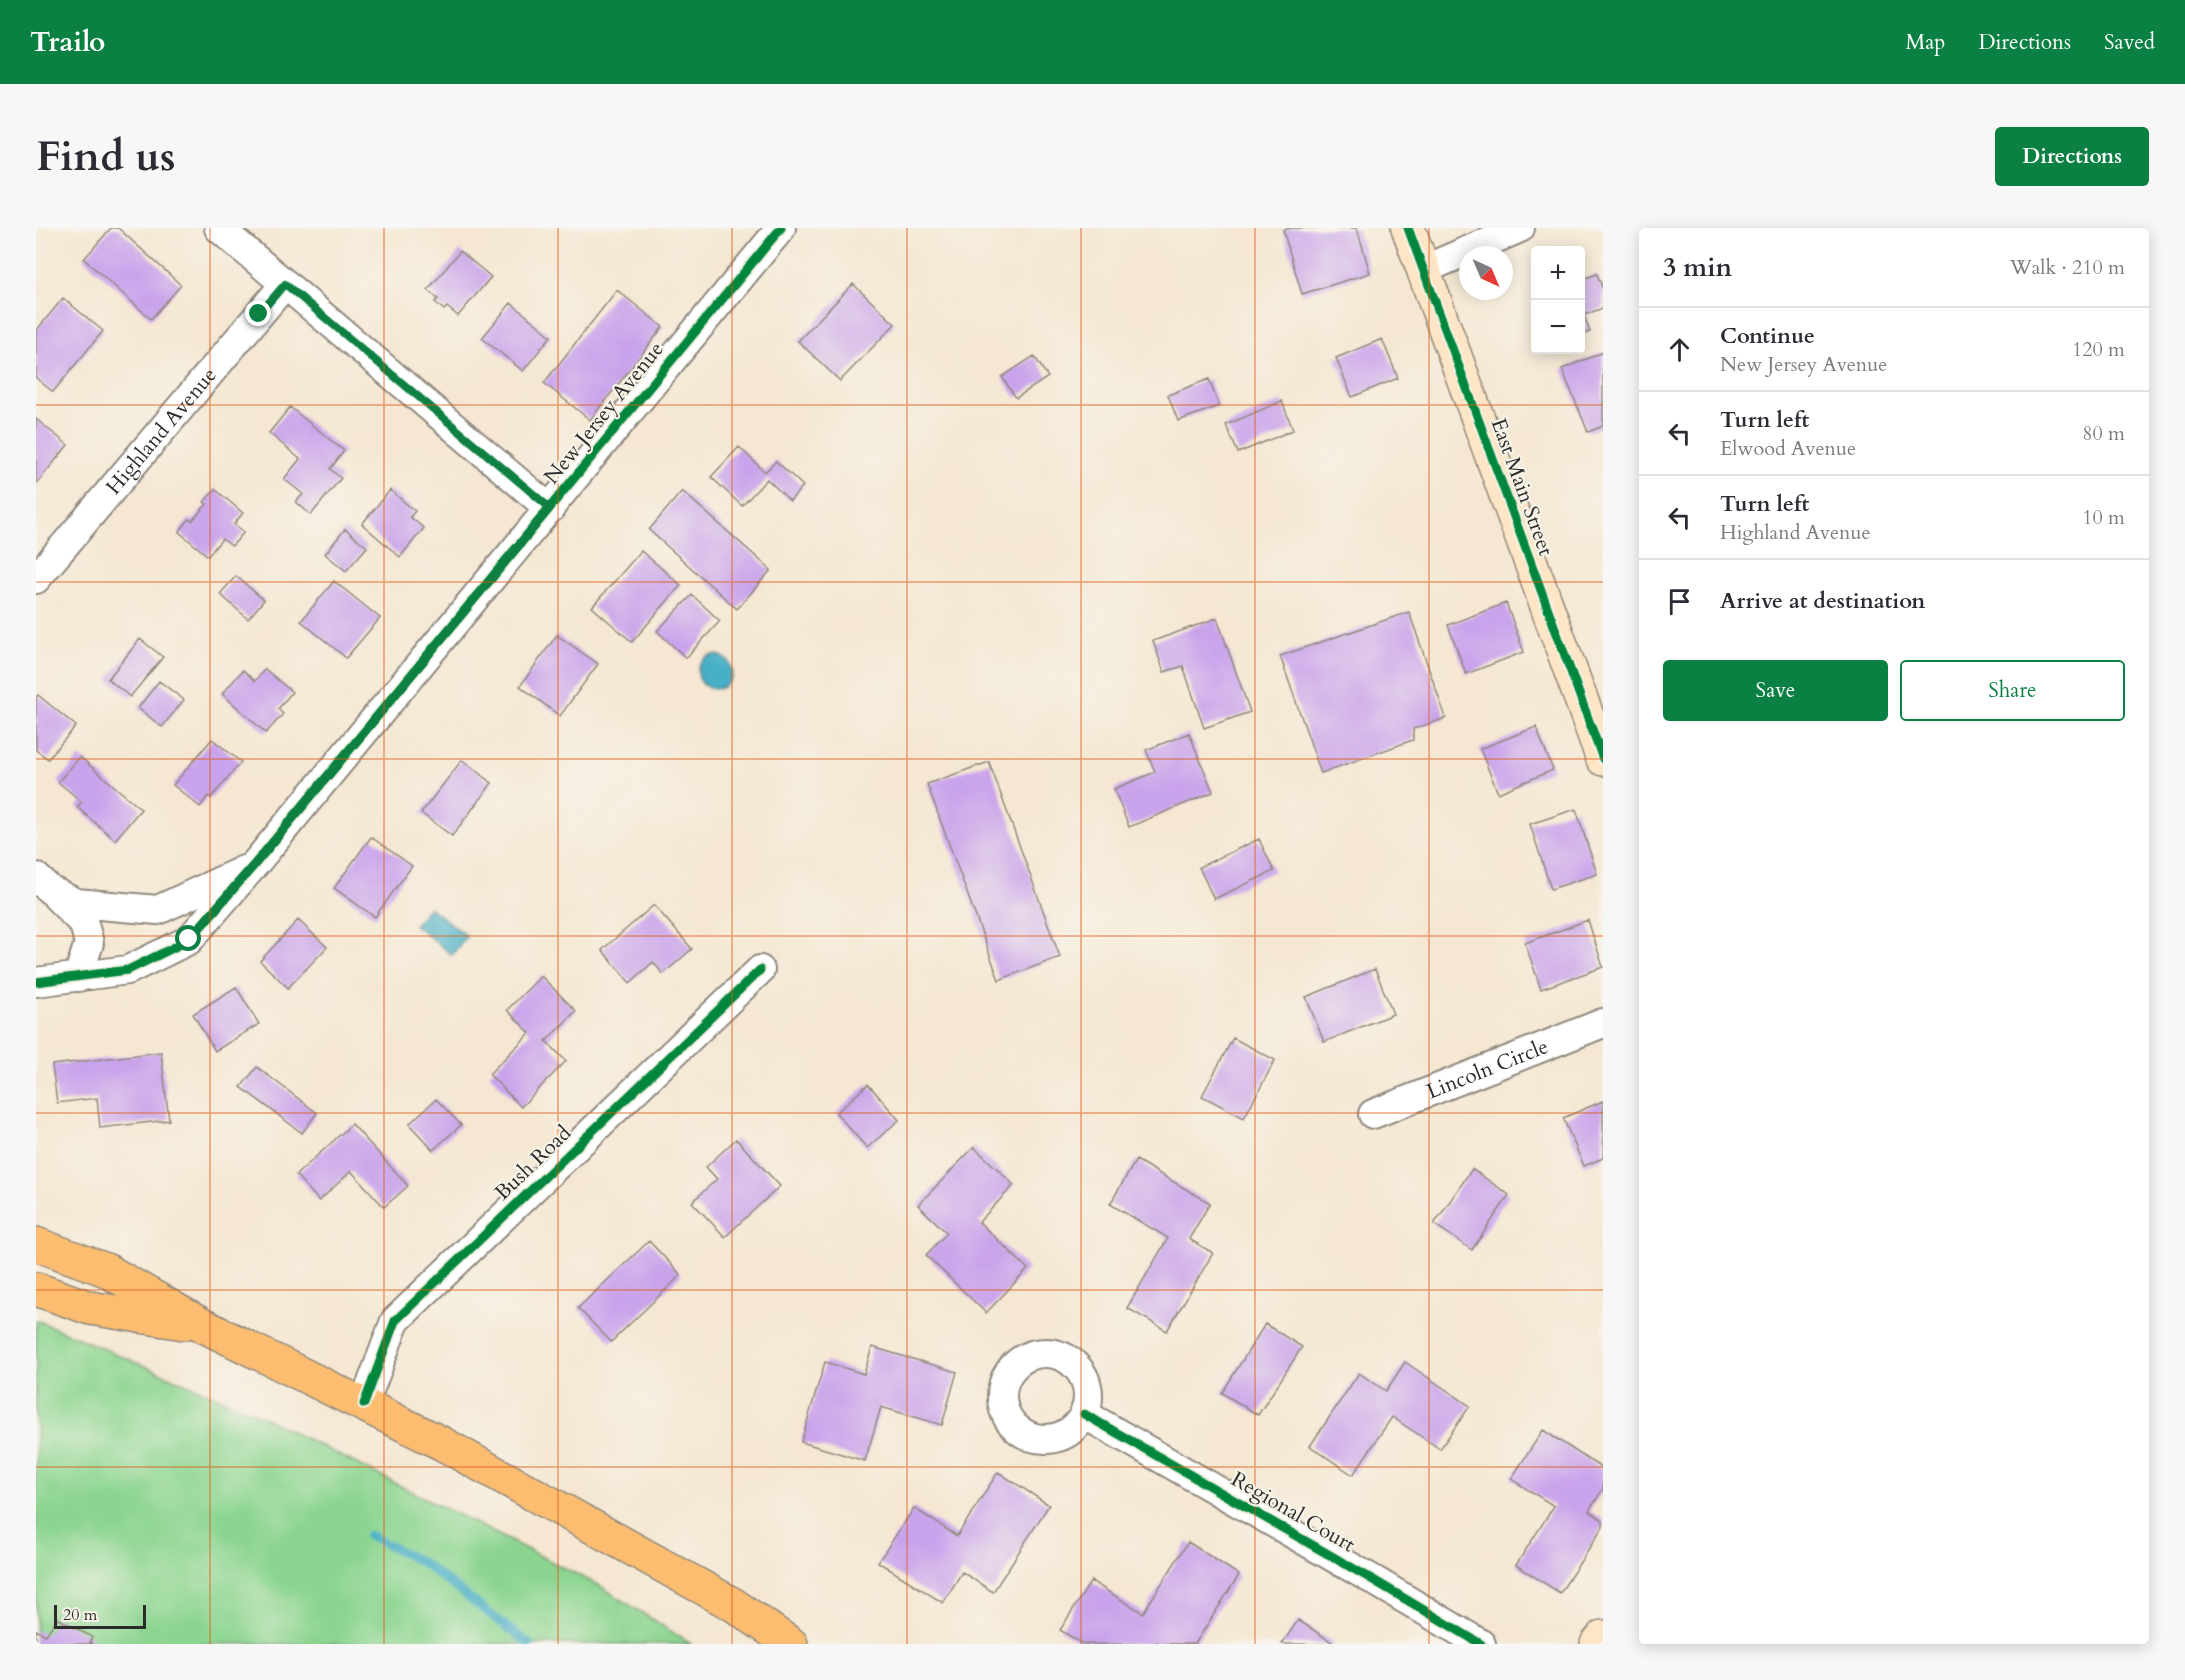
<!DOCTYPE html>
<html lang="en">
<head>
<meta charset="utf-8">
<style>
	body { margin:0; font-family:Cardo,serif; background:#f7f7f7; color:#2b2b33 }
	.controls { position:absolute; right:18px; top:18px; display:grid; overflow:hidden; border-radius:6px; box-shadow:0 3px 15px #0003 }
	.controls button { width:54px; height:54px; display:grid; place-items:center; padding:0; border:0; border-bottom:2px solid #e1e1e2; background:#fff; color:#2b2b33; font:30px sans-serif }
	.compass { position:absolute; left:1423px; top:18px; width:54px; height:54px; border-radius:50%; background:#fff; box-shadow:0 3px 15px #0003; rotate:136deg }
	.scale { position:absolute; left:18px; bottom:15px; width:92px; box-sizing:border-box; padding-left:6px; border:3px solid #2b2b2b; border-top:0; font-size:16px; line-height:21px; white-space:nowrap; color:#2b2b2b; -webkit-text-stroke:4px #f7f3e8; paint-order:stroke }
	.stop { position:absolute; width:18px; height:18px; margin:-14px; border:4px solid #0b8043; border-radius:50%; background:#fff }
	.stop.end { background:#0b8043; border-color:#fff; box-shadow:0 2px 6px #0008 }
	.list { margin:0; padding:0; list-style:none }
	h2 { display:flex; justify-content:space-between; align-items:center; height:78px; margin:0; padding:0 24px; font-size:26px }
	h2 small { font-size:20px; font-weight:400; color:#7c7c81 }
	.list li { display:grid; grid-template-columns:39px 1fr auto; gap:18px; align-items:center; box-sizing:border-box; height:84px; padding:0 24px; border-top:2px solid #e1e1e2 }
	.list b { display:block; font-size:22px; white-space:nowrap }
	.list p { margin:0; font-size:20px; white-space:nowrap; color:#7c7c81 }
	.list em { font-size:20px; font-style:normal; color:#7c7c81 }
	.actions { display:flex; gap:12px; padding:18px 24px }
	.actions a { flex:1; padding:14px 0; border:2px solid #0b8043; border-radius:6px; text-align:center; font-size:21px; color:#0b8043 }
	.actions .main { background:#0b8043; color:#fff }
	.icon { flex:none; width:33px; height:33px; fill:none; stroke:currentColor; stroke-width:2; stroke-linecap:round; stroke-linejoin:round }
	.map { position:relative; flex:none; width:1567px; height:1416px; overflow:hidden; border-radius:6px }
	header { display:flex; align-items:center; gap:36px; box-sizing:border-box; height:84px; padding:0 30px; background:#0b8043; color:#fff }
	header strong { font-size:28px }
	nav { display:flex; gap:33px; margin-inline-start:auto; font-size:21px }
	.intro { display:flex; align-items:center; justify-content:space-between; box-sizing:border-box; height:144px; padding:0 36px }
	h1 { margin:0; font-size:42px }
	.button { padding:15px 27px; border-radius:6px; background:#0b8043; color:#fff; font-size:21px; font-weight:700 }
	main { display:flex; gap:36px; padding:0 36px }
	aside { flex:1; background:#fff; border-radius:6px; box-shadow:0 3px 15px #0003 }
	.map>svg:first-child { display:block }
	.green { fill:#8cd591; stroke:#5c805e; stroke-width:1.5 }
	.water { fill:#47afc6; stroke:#396d78; stroke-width:1.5 }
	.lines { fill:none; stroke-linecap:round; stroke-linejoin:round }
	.stream { stroke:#47afc6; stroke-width:9 }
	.building { fill:#c9a3eb }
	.street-casing { stroke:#90897e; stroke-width:32 }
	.secondary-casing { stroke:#90897e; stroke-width:36 }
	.highway-casing { stroke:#90897e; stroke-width:36 }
	.street { stroke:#fff; stroke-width:28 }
	.secondary { stroke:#fee5c5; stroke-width:33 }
	.highway { stroke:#fcbd6f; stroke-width:33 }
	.cycleway-casing { stroke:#f7f3e8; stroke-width:13 }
	.cycleway { stroke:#00873e; stroke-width:9 }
	.route { stroke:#0b8043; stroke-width:8 }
	.grid { fill:none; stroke:#df570e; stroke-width:1.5; stroke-opacity:0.55 }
	.labels { text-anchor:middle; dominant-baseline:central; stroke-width:4.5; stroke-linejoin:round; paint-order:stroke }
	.street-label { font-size:21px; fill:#2b2b2b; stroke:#f7f3e8 }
</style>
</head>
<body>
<header>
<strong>Trailo</strong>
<nav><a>Map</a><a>Directions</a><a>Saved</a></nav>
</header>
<div class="intro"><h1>Find us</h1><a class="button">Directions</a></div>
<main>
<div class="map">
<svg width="1567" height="1416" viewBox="0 0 1567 1416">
	<rect width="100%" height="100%" fill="#f7f3e8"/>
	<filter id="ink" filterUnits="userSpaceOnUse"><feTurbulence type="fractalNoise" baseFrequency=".0167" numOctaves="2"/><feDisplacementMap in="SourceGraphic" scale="12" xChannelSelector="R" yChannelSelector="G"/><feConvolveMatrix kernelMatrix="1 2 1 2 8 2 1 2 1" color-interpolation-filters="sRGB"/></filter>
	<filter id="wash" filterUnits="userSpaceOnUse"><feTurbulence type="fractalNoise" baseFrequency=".008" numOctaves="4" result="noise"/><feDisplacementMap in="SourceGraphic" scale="24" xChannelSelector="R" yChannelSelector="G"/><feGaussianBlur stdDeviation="1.35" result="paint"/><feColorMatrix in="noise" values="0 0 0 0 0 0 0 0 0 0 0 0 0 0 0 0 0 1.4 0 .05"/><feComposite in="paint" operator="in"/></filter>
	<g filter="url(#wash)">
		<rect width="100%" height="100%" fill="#f5e7d2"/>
		<path class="green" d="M 0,1092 L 217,1184 L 564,1358 L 655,1416 L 0,1416 Z"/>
		<path class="water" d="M662 444a17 17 0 1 1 34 0a17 17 0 1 1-34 0Z
			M 393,679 L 431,708 L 416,727 L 378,697 Z"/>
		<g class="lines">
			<path class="stream" d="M 333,1307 L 387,1335 L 493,1416"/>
		</g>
		<g id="blocks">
			<path class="building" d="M 75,0 L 82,0 L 145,57 L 115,91 L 48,31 Z
				M 1255,0 L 1321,0 L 1334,45 L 1266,66 L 1247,2 Z
				M 424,23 L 455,49 L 422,88 L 411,79 L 408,82 L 399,74 L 402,71 L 392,62 Z
				M 1561,46 L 1567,61 L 1567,80 L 1548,87 L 1554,104 L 1544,107 L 1544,52 Z
				M 817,56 L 859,96 L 804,153 L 762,113 Z
				M 581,62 L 627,99 L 554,192 L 508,155 Z
				M 27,70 L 67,103 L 17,164 L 0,150 L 0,103 Z
				M 475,75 L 515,108 L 487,143 L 446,110 Z
				M 1346,111 L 1362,150 L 1316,169 L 1300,130 Z
				M 1567,124 L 1567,198 L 1552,204 L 1526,141 Z
				M 998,128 L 1012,149 L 980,170 L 966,149 Z
				M 1173,151 L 1183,178 L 1142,193 L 1132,167 Z
				M 1246,173 L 1257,202 L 1202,225 L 1190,197 Z
				M 254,179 L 308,223 L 294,241 L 305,250 L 275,287 L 260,274 L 267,266 L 248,251 L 264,231 L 233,205 Z
				M 0,191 L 32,217 L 0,256 Z
				M 703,219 L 729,244 L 740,233 L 767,258 L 754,273 L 731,251 L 706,278 L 675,249 Z
				M 179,261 L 207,285 L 198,296 L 208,304 L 196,318 L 186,311 L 172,328 L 143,304 L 153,291 L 156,293 L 171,276 L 168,274 Z
				M 354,262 L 379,283 L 374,289 L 388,300 L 364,329 L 326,296 Z
				M 646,263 L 735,342 L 701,381 L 613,302 Z
				M 309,301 L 331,319 L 310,343 L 289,326 Z
				M 605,323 L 645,357 L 596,414 L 556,379 Z
				M 200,348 L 228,372 L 212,391 L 184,366 Z
				M 298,353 L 344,390 L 310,430 L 265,393 Z
				M 656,367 L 684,393 L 650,430 L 621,403 Z
				M 1470,375 L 1488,424 L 1430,446 L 1412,397 Z
				M 1373,384 L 1410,490 L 1377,501 L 1377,512 L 1285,545 L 1244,428 Z
				M 1181,390 L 1214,484 L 1168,500 L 1147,438 L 1128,444 L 1117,413 Z
				M 521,407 L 562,436 L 524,488 L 484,458 Z
				M 104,411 L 127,429 L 94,469 L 72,451 Z
				M 229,441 L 256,464 L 242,481 L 247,486 L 230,505 L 186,466 L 207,442 L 219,453 Z
				M 123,453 L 148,472 L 126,499 L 102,480 Z
				M 2,467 L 40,498 L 12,531 L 0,522 L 0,469 Z
				M 1500,499 L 1517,542 L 1462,565 L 1444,521 Z
				M 1153,505 L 1177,564 L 1093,599 L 1078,561 L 1119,544 L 1110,522 Z
				M 176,511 L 205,534 L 175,570 L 172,568 L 164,579 L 137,557 Z
				M 44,529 L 105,581 L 79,612 L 41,579 L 46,574 L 22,554 Z
				M 426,532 L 456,555 L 416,608 L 385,585 Z
				M 953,534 L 1024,729 L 963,752 L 891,556 Z
				M 1540,581 L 1561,646 L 1515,661 L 1494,596 Z
				M 335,609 L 376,638 L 339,689 L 298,660 Z
				M 1223,611 L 1238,643 L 1178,671 L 1163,639 Z
				M 618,677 L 656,721 L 627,746 L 617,734 L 594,755 L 566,722 Z
				M 262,692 L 291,719 L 252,760 L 224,733 Z
				M 1552,692 L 1567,739 L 1505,761 L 1489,715 Z
				M 1339,741 L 1357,786 L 1288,814 L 1270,769 Z
				M 505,748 L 540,783 L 510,813 L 530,833 L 485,879 L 453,846 L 494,805 L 471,782 Z
				M 200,759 L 223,796 L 179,823 L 157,786 Z
				M 1197,810 L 1239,832 L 1208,890 L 1166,868 Z
				M 125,824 L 133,892 L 64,900 L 61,870 L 21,875 L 16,837 Z
				M 221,839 L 281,885 L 266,905 L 205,859 Z
				M 832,856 L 863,892 L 831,920 L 800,885 Z
				M 400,871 L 425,897 L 397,922 L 373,896 Z
				M 1567,873 L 1567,930 L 1548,938 L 1527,890 Z
				M 316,896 L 372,958 L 348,979 L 315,943 L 283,973 L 260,947 Z
				M 700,911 L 744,958 L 689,1009 L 656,974 L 681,951 L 670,939 Z
				M 938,919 L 978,957 L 943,994 L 992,1041 L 950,1085 L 890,1027 L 911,1005 L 882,977 Z
				M 1100,932 L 1174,975 L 1153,1011 L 1177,1025 L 1131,1103 L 1091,1080 L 1132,1010 L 1074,976 Z
				M 1436,941 L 1473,967 L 1436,1022 L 1398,996 Z
				M 613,1013 L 645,1047 L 575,1114 L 542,1080 Z
				M 1229,1096 L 1266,1119 L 1222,1187 L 1186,1165 Z
				M 836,1119 L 921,1144 L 906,1197 L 845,1179 L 829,1233 L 765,1214 L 789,1134 L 828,1146 Z
				M 1369,1134 L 1434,1178 L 1404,1221 L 1356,1189 L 1317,1247 L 1274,1218 L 1323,1145 L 1350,1163 Z
				M 1507,1202 L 1567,1241 L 1567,1261 L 1553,1283 L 1567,1292 L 1567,1299 L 1524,1365 L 1480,1337 L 1518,1278 L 1475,1251 Z
				M 962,1244 L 1013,1277 L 957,1364 L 926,1344 L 907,1375 L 842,1334 L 878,1280 L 921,1308 Z
				M 1152,1314 L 1203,1347 L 1159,1416 L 1124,1416 L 1121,1414 L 1119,1416 L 1047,1416 L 1024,1402 L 1055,1353 L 1107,1385 Z
				M 21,1390 L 56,1409 L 54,1414 L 56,1416 L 0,1416 L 0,1402 L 10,1407 Z
				M 1262,1392 L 1299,1416 L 1246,1416 Z"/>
		</g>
	</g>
	<g filter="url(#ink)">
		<use href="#blocks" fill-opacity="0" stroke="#90897e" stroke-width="1.5"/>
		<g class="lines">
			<defs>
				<g id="street">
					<path d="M 183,0 L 514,281"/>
					<path d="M 1387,42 L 1484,0"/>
					<path id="s1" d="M 0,351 L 249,56"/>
					<path d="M 0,649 L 14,662 L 40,675 L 122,682 L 208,642"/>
					<path d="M 21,669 L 48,696 L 53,715 L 42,749"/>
					<path d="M 0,754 L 92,742 L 153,712 L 218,637 L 745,0"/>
					<path id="s2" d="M 1337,886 L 1567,795"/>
					<circle cx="1009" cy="1168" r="43"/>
					<path d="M 328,1176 L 359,1093 L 724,742"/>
					<path d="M 1048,1186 L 1339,1353 L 1445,1416"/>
				</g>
				<path id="secondary" d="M 1372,0 L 1567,531
					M 1561,1416 L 1567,1409"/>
				<path id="highway" d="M 0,1016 L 70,1042 L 168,1098 L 405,1215 L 698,1377 L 755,1416
					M 0,1061 L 54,1080 L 148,1095"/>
			</defs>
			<use href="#street" class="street-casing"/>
			<use href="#secondary" class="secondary-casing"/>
			<use href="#highway" class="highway-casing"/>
			<use href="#street" class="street"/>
			<use href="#secondary" class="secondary"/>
			<use href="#highway" class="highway"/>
			<defs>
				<path id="cycleway" d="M 1372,0 L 1567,531
					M 0,754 L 92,742 L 153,712 L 218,637 L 745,0
					M 328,1176 L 359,1093 L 724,742
					M 1048,1186 L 1339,1353 L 1445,1416"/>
			</defs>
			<use href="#cycleway" class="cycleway-casing"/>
			<use href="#cycleway" class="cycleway"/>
		</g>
	</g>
	<g class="lines" filter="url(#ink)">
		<path class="route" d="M 153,711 L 218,637 L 514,280 L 249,56 L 223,86"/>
	</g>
	<path class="grid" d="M 174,0 L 174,1416M 348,0 L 348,1416M 522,0 L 522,1416M 696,0 L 696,1416M 871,0 L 871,1416M 1045,0 L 1045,1416M 1219,0 L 1219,1416M 1393,0 L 1393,1416M 0,177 L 1567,177M 0,354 L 1567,354M 0,531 L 1567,531M 0,708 L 1567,708M 0,885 L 1567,885M 0,1062 L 1567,1062M 0,1239 L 1567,1239"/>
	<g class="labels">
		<g class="street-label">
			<text transform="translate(568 185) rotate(-51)">New Jersey Avenue</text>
			<text stroke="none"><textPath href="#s1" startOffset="194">Highland Avenue</textPath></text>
			<text transform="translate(1486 259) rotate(70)">East Main Street</text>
			<text stroke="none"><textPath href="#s2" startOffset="123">Lincoln Circle</textPath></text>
			<text transform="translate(497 935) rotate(-44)">Bush Road</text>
			<text transform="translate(1257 1284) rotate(30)">Regional Court</text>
		</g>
	</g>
</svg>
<div class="controls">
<button>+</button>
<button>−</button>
</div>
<svg class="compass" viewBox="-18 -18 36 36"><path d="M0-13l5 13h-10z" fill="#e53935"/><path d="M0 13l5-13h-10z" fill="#7c7c81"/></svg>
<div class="scale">20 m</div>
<div class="stop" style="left:153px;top:711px"></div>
<div class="stop end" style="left:223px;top:86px"></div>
</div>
<aside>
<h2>3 min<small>Walk · 210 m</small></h2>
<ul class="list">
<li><svg class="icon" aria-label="ahead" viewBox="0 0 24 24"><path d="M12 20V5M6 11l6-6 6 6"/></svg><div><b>Continue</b><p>New Jersey Avenue</p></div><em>120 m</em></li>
<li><svg class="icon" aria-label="left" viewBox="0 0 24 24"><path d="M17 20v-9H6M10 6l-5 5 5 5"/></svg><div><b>Turn left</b><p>Elwood Avenue</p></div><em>80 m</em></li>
<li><svg class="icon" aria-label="left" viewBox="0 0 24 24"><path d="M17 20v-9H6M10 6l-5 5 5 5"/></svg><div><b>Turn left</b><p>Highland Avenue</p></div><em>10 m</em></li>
<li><svg class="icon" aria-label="arrive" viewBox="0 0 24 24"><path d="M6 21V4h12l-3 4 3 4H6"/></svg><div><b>Arrive at destination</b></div></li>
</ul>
<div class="actions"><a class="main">Save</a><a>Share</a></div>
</aside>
</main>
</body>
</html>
